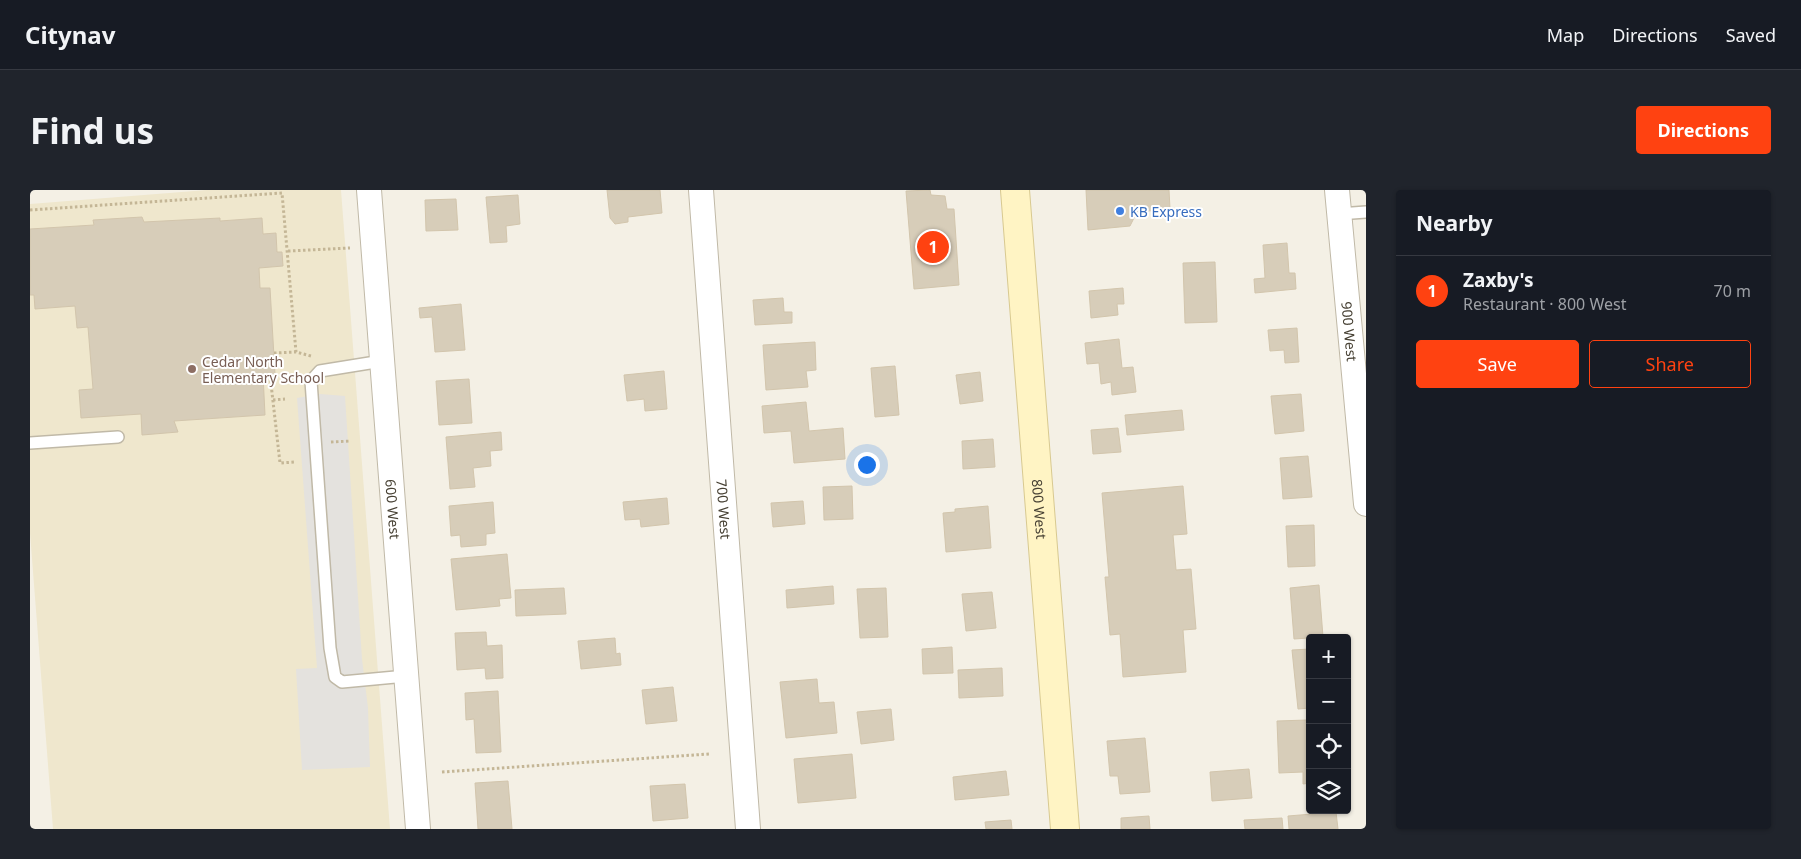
<!DOCTYPE html>
<html lang="en">
<head>
<meta charset="utf-8">
<style>
	body { margin:0; font-family:"Noto Sans",sans-serif; background:#20242c; color:#f1f3f6 }
	.controls { position:absolute; right:15px; bottom:15px; display:grid; overflow:hidden; border-radius:5px; box-shadow:0 1px 4px #0004 }
	.controls button { width:45px; height:45px; display:grid; place-items:center; padding:0; border:0; border-bottom:1px solid #363941; background:#171b24; color:#f1f3f6; font:25px sans-serif }
	.you { position:absolute; left:836px; top:274px; width:18px; height:18px; margin:-12px; border:4px solid #fff; border-radius:50%; background:#1a73e8; box-shadow:0 0 0 8px #1a73e833 }
	.badge { display:grid; place-items:center; width:32px; height:32px; border-radius:50%; background:#ff4211; color:#fff; font-size:16px; font-weight:700 }
	.pin { position:absolute; translate:-50% -50%; border:2px solid #fff; box-shadow:0 1px 5px #0006 }
	.list { margin:0; padding:0; list-style:none }
	h2 { display:flex; justify-content:space-between; align-items:center; height:65px; margin:0; padding:0 20px; font-size:21px }
	h2 small { font-size:16px; font-weight:400; color:#9ea1a6 }
	.list li { display:grid; grid-template-columns:32px 1fr auto; gap:15px; align-items:center; box-sizing:border-box; height:70px; padding:0 20px; border-top:1px solid #363941 }
	.list b { display:block; font-size:19px; white-space:nowrap }
	.list p { margin:0; font-size:16px; white-space:nowrap; color:#9ea1a6 }
	.list em { font-size:16px; font-style:normal; color:#9ea1a6 }
	.actions { display:flex; gap:10px; padding:15px 20px }
	.actions a { flex:1; padding:11px 0; border:1px solid #ff4211; border-radius:5px; text-align:center; font-size:18px; color:#ff4211 }
	.actions .main { background:#ff4211; color:#fff }
	.icon { flex:none; width:28px; height:28px; fill:none; stroke:currentColor; stroke-width:2; stroke-linecap:round; stroke-linejoin:round }
	.map { position:relative; flex:none; width:1336px; height:639px; overflow:hidden; border-radius:5px }
	header { display:flex; align-items:center; gap:30px; box-sizing:border-box; height:70px; padding:0 25px; background:#171b24; border-bottom:1px solid #363941 }
	header strong { font-size:24px }
	nav { display:flex; gap:28px; margin-inline-start:auto; font-size:18px }
	.intro { display:flex; align-items:center; justify-content:space-between; box-sizing:border-box; height:120px; padding:0 30px }
	h1 { margin:0; font-size:35px }
	.button { padding:12px 22px; border-radius:5px; background:#ff4211; color:#fff; font-size:18px; font-weight:700 }
	main { display:flex; gap:30px; padding:0 30px }
	aside { flex:1; background:#171b24; border-radius:5px; box-shadow:0 1px 4px #0004 }
	.map>svg:first-child { display:block }
	.education { fill:#efe7cd }
	.parking { fill:#e4e2de }
	.building { fill:#d7cdb9; stroke:#d2c5ac }
	.lines { fill:none; stroke-linecap:round; stroke-linejoin:round }
	.lane-casing { stroke:#c0b9a7; stroke-width:14 }
	.street-casing { stroke:#c0b9a7; stroke-width:26 }
	.secondary-casing { stroke:#d8c990; stroke-width:30 }
	.path { stroke:#c4b696; stroke-width:3; stroke-dasharray:2.5 2.5; stroke-linecap:butt }
	.lane { stroke:#fff; stroke-width:11 }
	.street { stroke:#fff; stroke-width:24 }
	.secondary { stroke:#fff4c4; stroke-width:28 }
	.shop-dot { fill:#3f7fe0; stroke:#fff; stroke-width:2 }
	.education-dot { fill:#8d6e63; stroke:#fff; stroke-width:2 }
	.labels { text-anchor:middle; dominant-baseline:central; stroke-width:4; stroke-linejoin:round; paint-order:stroke }
	.shop-label { font-size:14px; fill:#366cbe; stroke:#fff; text-anchor:start }
	.street-label { font-size:14px; fill:#474134; stroke:#fff }
	.education-label { font-size:14px; fill:#785e54; stroke:#fff; text-anchor:start }
</style>
</head>
<body>
<header>
<strong>Citynav</strong>
<nav><a>Map</a><a>Directions</a><a>Saved</a></nav>
</header>
<div class="intro"><h1>Find us</h1><a class="button">Directions</a></div>
<main>
<div class="map">
<svg width="1336" height="639" viewBox="0 0 1336 639">
	<rect width="100%" height="100%" fill="#f4f0e5"/>
	<path class="education" d="M 177,0 L 311,0 L 360,639 L 23,639 L 0,343 L 0,14 Z"/>
	<path class="parking" d="M 290,204 L 315,206 L 332,469 L 338,518 L 340,577 L 272,580 L 266,479 L 287,478 L 267,208 Z"/>
	<path class="building" d="M 577,0 L 630,0 L 632,23 L 598,27 L 598,32 L 585,34 L 580,28 Z
		M 900,0 L 901,5 L 915,6 L 917,19 L 924,19 L 929,95 L 884,99 L 876,1 Z
		M 1056,0 L 1139,0 L 1140,19 L 1107,22 L 1100,36 L 1058,40 Z
		M 488,5 L 490,34 L 476,36 L 477,52 L 460,53 L 456,7 Z
		M 426,9 L 428,40 L 396,41 L 395,10 Z
		M 112,27 L 114,32 L 190,28 L 190,31 L 232,28 L 233,44 L 246,43 L 247,62 L 252,62 L 253,76 L 229,78 L 230,98 L 240,98 L 245,184 L 233,185 L 235,225 L 144,231 L 148,242 L 112,245 L 111,224 L 51,228 L 49,200 L 63,199 L 58,137 L 47,138 L 45,116 L 5,119 L 4,105 L 0,105 L 0,39 L 64,35 L 63,30 Z
		M 1257,53 L 1259,83 L 1265,83 L 1266,99 L 1225,103 L 1224,89 L 1235,88 L 1233,55 Z
		M 1185,72 L 1187,132 L 1155,133 L 1153,73 Z
		M 1093,98 L 1094,114 L 1087,114 L 1088,125 L 1061,128 L 1059,101 Z
		M 753,108 L 754,122 L 762,122 L 762,133 L 725,135 L 723,110 Z
		M 431,114 L 435,160 L 405,162 L 402,127 L 390,128 L 389,118 Z
		M 1267,138 L 1269,172 L 1255,173 L 1254,160 L 1240,161 L 1238,140 Z
		M 1089,149 L 1092,178 L 1103,177 L 1106,202 L 1082,205 L 1081,192 L 1071,194 L 1069,173 L 1057,174 L 1055,153 Z
		M 785,152 L 786,180 L 776,181 L 778,197 L 736,200 L 733,155 Z
		M 865,176 L 869,225 L 845,227 L 841,178 Z
		M 634,181 L 637,219 L 615,221 L 614,209 L 597,211 L 594,185 Z
		M 950,182 L 953,211 L 930,214 L 926,185 Z
		M 439,189 L 442,233 L 409,235 L 406,191 Z
		M 1271,204 L 1274,241 L 1245,244 L 1241,206 Z
		M 776,212 L 779,241 L 813,238 L 815,269 L 764,273 L 761,241 L 734,243 L 732,216 Z
		M 1152,220 L 1154,240 L 1097,245 L 1095,225 Z
		M 1088,238 L 1091,262 L 1063,264 L 1061,240 Z
		M 471,242 L 472,260 L 460,261 L 461,276 L 443,278 L 445,297 L 420,299 L 416,247 Z
		M 963,249 L 965,277 L 933,279 L 932,251 Z
		M 1278,266 L 1282,307 L 1253,309 L 1250,268 Z
		M 822,296 L 823,329 L 794,330 L 793,297 Z
		M 1153,296 L 1157,344 L 1143,345 L 1146,380 L 1161,379 L 1166,439 L 1153,440 L 1156,482 L 1093,487 L 1090,444 L 1080,445 L 1075,387 L 1079,387 L 1072,303 Z
		M 637,308 L 639,334 L 611,337 L 610,329 L 595,330 L 593,312 Z
		M 773,311 L 775,334 L 743,337 L 741,313 Z
		M 463,312 L 465,343 L 456,344 L 456,355 L 431,357 L 430,345 L 421,346 L 419,316 Z
		M 958,316 L 961,358 L 916,362 L 913,323 L 925,322 L 925,319 Z
		M 1284,335 L 1285,376 L 1258,377 L 1256,336 Z
		M 477,364 L 481,408 L 469,409 L 470,416 L 426,420 L 421,369 Z
		M 1289,395 L 1293,447 L 1264,449 L 1260,398 Z
		M 803,396 L 804,414 L 757,418 L 756,400 Z
		M 534,398 L 536,424 L 486,426 L 485,400 Z
		M 856,398 L 858,447 L 830,448 L 827,399 Z
		M 962,402 L 966,438 L 936,441 L 932,404 Z
		M 456,442 L 457,456 L 472,455 L 473,488 L 456,489 L 455,478 L 427,480 L 425,443 Z
		M 585,448 L 586,464 L 590,463 L 591,475 L 551,479 L 548,451 Z
		M 922,457 L 923,483 L 893,484 L 892,459 Z
		M 1280,459 L 1280,518 L 1268,519 L 1262,460 Z
		M 972,478 L 973,506 L 929,508 L 928,480 Z
		M 787,489 L 789,513 L 804,512 L 807,543 L 756,548 L 750,492 Z
		M 643,497 L 647,531 L 616,534 L 612,500 Z
		M 468,501 L 471,562 L 446,563 L 444,529 L 436,530 L 435,503 Z
		M 861,519 L 864,550 L 831,554 L 827,522 Z
		M 1277,530 L 1280,593 L 1273,594 L 1273,582 L 1249,583 L 1247,531 Z
		M 1115,548 L 1120,602 L 1090,604 L 1088,586 L 1080,586 L 1077,551 Z
		M 822,564 L 826,608 L 768,613 L 764,569 Z
		M 1219,579 L 1222,608 L 1182,611 L 1180,582 Z
		M 976,581 L 979,605 L 925,610 L 923,587 Z
		M 478,591 L 482,639 L 448,639 L 445,593 Z
		M 655,594 L 658,628 L 623,631 L 620,596 Z
		M 1306,622 L 1308,639 L 1259,639 L 1258,626 Z
		M 1119,626 L 1120,639 L 1091,639 L 1091,628 Z
		M 1252,628 L 1253,639 L 1215,639 L 1214,630 Z
		M 981,630 L 982,639 L 956,639 L 955,632 Z"/>
	<g class="lines">
		<defs>
			<path id="lane" d="M 1309,24 L 1336,22
				M 352,171 L 290,181 L 281,191 L 300,458 L 305,487 L 312,492 L 376,486
				M 0,253 L 88,247"/>
			<g id="street">
				<path id="s1" d="M 339,0 L 388,639"/>
				<path id="s2" d="M 671,0 L 718,639"/>
				<path id="s3" d="M 1307,0 L 1336,314"/>
			</g>
			<g id="secondary">
				<path id="s4" d="M 985,0 L 1035,639"/>
			</g>
		</defs>
		<use href="#lane" class="lane-casing"/>
		<use href="#street" class="street-casing"/>
		<use href="#secondary" class="secondary-casing"/>
		<path class="path" d="M 0,20 L 252,3 L 266,162
			M 258,61 L 320,58
			M 244,163 L 266,162 L 281,166
			M 240,185 L 250,273 L 265,272
			M 243,210 L 255,209
			M 301,252 L 321,251
			M 412,582 L 679,564"/>
		<use href="#lane" class="lane"/>
		<use href="#street" class="street"/>
		<use href="#secondary" class="secondary"/>
	</g>
	<circle class="shop-dot" cx="1090" cy="21" r="5"/>
	<circle class="education-dot" cx="162" cy="179" r="5"/>
	<g class="labels">
		<g class="shop-label">
			<text x="1100" y="21">KB Express</text>
		</g>
		<g class="street-label">
			<text stroke="none"><textPath href="#s3" startOffset="142">900 West</textPath></text>
			<text stroke="none"><textPath href="#s1" startOffset="320">600 West</textPath></text>
			<text stroke="none"><textPath href="#s4" startOffset="320">800 West</textPath></text>
			<text stroke="none"><textPath href="#s2" startOffset="320">700 West</textPath></text>
		</g>
		<g class="education-label">
			<text x="172" y="171">Cedar North<tspan x="172" dy="16">Elementary School</tspan></text>
		</g>
	</g>
</svg>
<div class="controls">
<button>+</button>
<button>−</button>
<button><svg class="icon" aria-label="locate" viewBox="0 0 24 24"><circle cx="12" cy="12" r="6"/><path d="M12 2v4M12 18v4M2 12h4M18 12h4"/></svg></button>
<button><svg class="icon" aria-label="layers" viewBox="0 0 24 24"><path d="M12 4l9 5-9 5-9-5zM3 14l9 5 9-5"/></svg></button>
</div>
<div class="you"></div>
<div class="pin badge" style="left:903px;top:57px">1</div>
</div>
<aside>
<h2>Nearby<small></small></h2>
<ul class="list">
<li><span class="badge">1</span><div><b>Zaxby's</b><p>Restaurant · 800 West</p></div><em>70 m</em></li>
</ul>
<div class="actions"><a class="main">Save</a><a>Share</a></div>
</aside>
</main>
</body>
</html>
